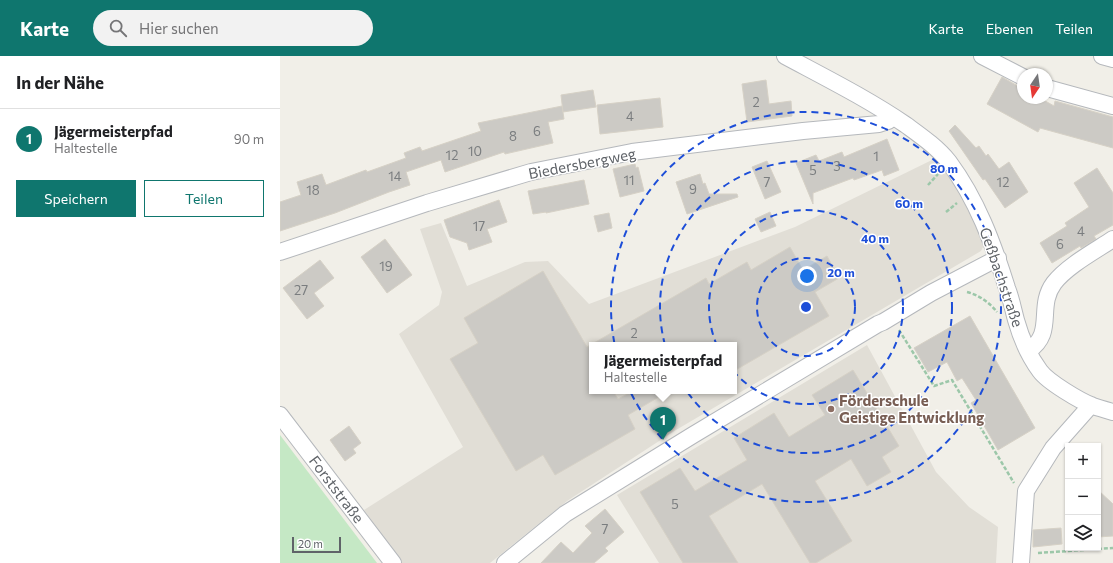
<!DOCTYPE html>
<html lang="de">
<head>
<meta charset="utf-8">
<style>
	body { margin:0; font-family:Commissioner,sans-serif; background:#f2f2f2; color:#202124 }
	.controls { position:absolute; right:12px; bottom:12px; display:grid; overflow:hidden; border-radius:0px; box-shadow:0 1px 3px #0004 }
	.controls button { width:36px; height:36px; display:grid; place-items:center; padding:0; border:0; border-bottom:1px solid #e0e0e0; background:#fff; color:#202124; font:20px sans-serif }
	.compass { position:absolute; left:737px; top:12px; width:36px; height:36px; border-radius:50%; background:#fff; box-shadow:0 1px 3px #0004; rotate:193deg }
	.scale { position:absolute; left:12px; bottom:10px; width:49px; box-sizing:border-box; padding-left:4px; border:2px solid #5f6368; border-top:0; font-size:11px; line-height:14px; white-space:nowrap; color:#5f6368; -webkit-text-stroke:3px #fff; paint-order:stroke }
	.you { position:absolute; left:527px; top:220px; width:14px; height:14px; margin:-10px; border:3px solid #fff; border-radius:50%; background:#1a73e8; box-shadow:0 0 0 6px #1a73e833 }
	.badge { display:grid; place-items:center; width:26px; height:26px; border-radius:50%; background:#0f766e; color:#fff; font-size:13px; font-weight:700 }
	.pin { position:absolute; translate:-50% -33px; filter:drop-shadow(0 1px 2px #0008) }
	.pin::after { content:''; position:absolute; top:21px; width:14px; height:12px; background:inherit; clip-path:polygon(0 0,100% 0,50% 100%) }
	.popup { position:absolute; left:309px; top:286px; width:148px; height:52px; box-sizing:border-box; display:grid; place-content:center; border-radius:0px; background:#fff; filter:drop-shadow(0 1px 3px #0005); font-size:13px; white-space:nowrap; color:#757577 }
	.popup b { font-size:15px; color:#202124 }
	.popup::after { content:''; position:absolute; left:50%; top:100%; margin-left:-8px; border:8px solid transparent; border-top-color:#fff }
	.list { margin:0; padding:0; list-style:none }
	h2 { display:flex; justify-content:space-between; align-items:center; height:52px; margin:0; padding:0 16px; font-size:17px }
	h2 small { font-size:13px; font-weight:400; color:#757577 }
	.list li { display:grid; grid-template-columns:26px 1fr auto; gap:12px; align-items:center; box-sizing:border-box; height:60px; padding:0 16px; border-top:1px solid #e0e0e0 }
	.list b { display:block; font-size:15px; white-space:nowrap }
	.list p { margin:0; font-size:13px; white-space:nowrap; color:#757577 }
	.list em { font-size:13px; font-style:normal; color:#757577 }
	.actions { display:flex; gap:8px; padding:12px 16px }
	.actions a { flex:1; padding:9px 0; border:1px solid #0f766e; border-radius:0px; text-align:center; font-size:14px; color:#0f766e }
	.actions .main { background:#0f766e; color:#fff }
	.icon { flex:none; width:22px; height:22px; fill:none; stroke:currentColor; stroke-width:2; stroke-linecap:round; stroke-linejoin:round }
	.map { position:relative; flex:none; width:833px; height:507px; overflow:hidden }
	header { display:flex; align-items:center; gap:24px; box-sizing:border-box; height:56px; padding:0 20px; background:#0f766e; color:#fff }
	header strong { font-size:19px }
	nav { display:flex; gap:22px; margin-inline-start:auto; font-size:14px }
	.search { width:280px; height:36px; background:#f2f2f2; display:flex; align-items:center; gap:10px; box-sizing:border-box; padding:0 14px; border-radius:22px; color:#757577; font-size:15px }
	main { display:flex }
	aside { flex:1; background:#fff }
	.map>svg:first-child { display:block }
	.education { fill:#e1ded6; fill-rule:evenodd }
	.green { fill:#c5e8c5 }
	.building { fill:#cccac5; stroke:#d6d1c6 }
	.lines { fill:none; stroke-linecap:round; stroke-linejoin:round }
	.street-casing { stroke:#b5b8bc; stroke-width:18 }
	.path { stroke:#9cc7a9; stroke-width:2.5; stroke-dasharray:4 2; stroke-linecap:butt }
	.street { stroke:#fff; stroke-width:16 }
	.ring { fill:none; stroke:#1d4ed8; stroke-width:2; stroke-dasharray:7 5 }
	.education-dot { fill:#8d6e63; stroke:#fff; stroke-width:1.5 }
	.labels { text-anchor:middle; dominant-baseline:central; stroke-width:3; stroke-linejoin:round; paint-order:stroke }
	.number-label { font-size:13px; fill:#7a7d7f }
	.street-label { font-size:15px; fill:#5f6368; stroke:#fff }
	.education-label { font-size:15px; font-weight:bold; fill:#785e54; stroke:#fff; text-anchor:start }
	.centre { fill:#1d4ed8; stroke:#fff; stroke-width:2 }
	.ring-label { font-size:12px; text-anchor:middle; font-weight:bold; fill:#1d4ed8; stroke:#fff; stroke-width:3; stroke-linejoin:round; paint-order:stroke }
</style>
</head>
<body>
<header>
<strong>Karte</strong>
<div class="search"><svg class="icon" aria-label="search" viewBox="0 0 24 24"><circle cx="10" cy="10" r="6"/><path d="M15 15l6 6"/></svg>Hier suchen</div>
<nav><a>Karte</a><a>Ebenen</a><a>Teilen</a></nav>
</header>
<main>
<aside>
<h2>In der Nähe<small></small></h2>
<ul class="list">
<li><span class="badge">1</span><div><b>Jägermeisterpfad</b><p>Haltestelle</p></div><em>90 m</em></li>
</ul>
<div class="actions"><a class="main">Speichern</a><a>Teilen</a></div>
</aside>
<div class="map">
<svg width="833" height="507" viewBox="0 0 833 507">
	<rect width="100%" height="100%" fill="#f1efe8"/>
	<path class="education" d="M 654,103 L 669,121 L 686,147 L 704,189 L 701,195 L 396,374 L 287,445 L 210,507 L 122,507 L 84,454 L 183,391 L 119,278 L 159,249 L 162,236 L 140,173 L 161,167 L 187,230 L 245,206 L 268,205 L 309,248 L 515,171 ZM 312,289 L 454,289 L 454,335 L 312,335 Z
		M 587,289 L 656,416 L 689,451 L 718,471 L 716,507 L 379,507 L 337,439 Z"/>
	<path class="green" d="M 0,379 L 97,507 L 0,507 Z"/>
	<path class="building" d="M 722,21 L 743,33 L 743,42 L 760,42 L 774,50 L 775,45 L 833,61 L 833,92 L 760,72 L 758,76 L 707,48 Z
		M 486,24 L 489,48 L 511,45 L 512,60 L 467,66 L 462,28 Z
		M 313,34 L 316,51 L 283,56 L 281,39 Z
		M 380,42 L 383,71 L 320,78 L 317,49 Z
		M 282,50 L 284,63 L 268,66 L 273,87 L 225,98 L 224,96 L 165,116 L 161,104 L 126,116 L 130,129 L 109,136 L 55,157 L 0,175 L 0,146 L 21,139 L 17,126 L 42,118 L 46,129 L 86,114 L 87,116 L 126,102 L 124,97 L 140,91 L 142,95 L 201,75 L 198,67 Z
		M 675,69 L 696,92 L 699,90 L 706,100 L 708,98 L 719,113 L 729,106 L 748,136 L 725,152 L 705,123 L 703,124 L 669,75 Z
		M 607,83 L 619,114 L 604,120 L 602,114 L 574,124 L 573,122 L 533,137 L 533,148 L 516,107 L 536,99 L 539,105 L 562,96 L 564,101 Z
		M 487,105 L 501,136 L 485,143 L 472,111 Z
		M 355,108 L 356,112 L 358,111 L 364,135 L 340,141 L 333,113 Z
		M 817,112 L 833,137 L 833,169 L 814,180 L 816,183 L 801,192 L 800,190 L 772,207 L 760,187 L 787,170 L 785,167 L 809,151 L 794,127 Z
		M 420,118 L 423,128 L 425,127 L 429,138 L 457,138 L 458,141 L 407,158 L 396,126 Z
		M 304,124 L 309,148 L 266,157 L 266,156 L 253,158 L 248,135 Z
		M 219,144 L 227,166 L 207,173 L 212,186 L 189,194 L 187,187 L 170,181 L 164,164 Z
		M 490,156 L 496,170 L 481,176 L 475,163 Z
		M 329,157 L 332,172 L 318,176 L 314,160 Z
		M 105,183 L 132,219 L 107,237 L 81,201 Z
		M 510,191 L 523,214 L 547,200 L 559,222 L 535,236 L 549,260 L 454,315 L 454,289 L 312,289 L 312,335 L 333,335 L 338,343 L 353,335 L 389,335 L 348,359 L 355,373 L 275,419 L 263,399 L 236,415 L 170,303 L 198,287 L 184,262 L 263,215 L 307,291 L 426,222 L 429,228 L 467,206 L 471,214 Z
		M 40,204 L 54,222 L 34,237 L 44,250 L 27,263 L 3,232 Z
		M 690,260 L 755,372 L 718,394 L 691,347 L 696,344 L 682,322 L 677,325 L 667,306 L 648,316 L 634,292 Z
		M 573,314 L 619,390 L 602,401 L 611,416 L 587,430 L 571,403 L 535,425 L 572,485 L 536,507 L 530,507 L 482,428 L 429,460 L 458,507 L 403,507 L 360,436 L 400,412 L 415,435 L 467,404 L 454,382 L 494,357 L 509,381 L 545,359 L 532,339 Z
		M 69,370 L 81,387 L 73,393 L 76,397 L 65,405 L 50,384 Z
		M 818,434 L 833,448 L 833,480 L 818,481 Z
		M 325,453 L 344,476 L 325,492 L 328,495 L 314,507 L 261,507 L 281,486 L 293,497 L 312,477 L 305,470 Z
		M 781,472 L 782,488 L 753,491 L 753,474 Z"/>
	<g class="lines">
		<defs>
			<path id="street" d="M 505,0 C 546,22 588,43 626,69 C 641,80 657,91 669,106 C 697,144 713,187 727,232 C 731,242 733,253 736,264 C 741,282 749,300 760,315 C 768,326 800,345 813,350 C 819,352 826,354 833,356
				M 702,0 L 743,21
				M 822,0 L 833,3
				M 767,32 L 833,50
				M 0,196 L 147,147 L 251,116 L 352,96 L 523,75 L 599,68 L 608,65 L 613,61
				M 748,295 C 776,277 756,251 774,227 C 787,210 815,195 833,183
				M 0,359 L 113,507
				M 225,507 L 285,458 L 413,379 L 598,268 L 603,266 L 651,237 L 718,202
				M 741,507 L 746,435 L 773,392 L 811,349"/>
		</defs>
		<use href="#street" class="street-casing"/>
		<path class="path" d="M 648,129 L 658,118
			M 666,156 L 677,147
			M 687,236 C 699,239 710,247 717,256
			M 619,274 L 654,330 L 672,324 L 734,427
			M 758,497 L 833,492"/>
		<use href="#street" class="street"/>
	</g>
	<g class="ring">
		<circle cx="526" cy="251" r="49"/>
		<circle cx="526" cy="251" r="97"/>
		<circle cx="526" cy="251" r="146"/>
		<circle cx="526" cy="251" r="195"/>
	</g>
	<circle class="education-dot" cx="551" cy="353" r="4"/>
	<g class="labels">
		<g class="number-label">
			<text x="476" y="46">2</text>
			<text x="350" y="60">4</text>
			<text x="257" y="75">6</text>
			<text x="233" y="80">8</text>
			<text x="195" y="95">10</text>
			<text x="172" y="99">12</text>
			<text x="596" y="100">1</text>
			<text x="557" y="110">3</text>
			<text x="533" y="114">5</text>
			<text x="115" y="120">14</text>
			<text x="349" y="124">11</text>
			<text x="487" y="126">7</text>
			<text x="723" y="126">12</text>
			<text x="413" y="133">9</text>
			<text x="33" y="134">18</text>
			<text x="199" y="170">17</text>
			<text x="801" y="175">4</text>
			<text x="780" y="188">6</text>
			<text x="106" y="210">19</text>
			<text x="21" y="234">27</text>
			<text x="354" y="277">2</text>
			<text x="395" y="448">5</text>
			<text x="325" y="473">7</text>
		</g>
		<g class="street-label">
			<text transform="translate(302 107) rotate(-11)">Biedersbergweg</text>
			<text transform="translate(722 221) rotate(71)">Geßbachstraße</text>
			<text transform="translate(57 433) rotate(53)">Forststraße</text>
		</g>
		<g class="education-label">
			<text x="559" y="344">Förderschule<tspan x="559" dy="17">Geistige Entwicklung</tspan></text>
		</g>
	</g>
	<circle cx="526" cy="251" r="6" class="centre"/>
	<g class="ring-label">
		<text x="664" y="117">80 m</text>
		<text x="629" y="152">60 m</text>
		<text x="595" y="187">40 m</text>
		<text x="561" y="221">20 m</text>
	</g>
</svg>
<div class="controls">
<button>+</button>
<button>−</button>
<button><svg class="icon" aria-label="layers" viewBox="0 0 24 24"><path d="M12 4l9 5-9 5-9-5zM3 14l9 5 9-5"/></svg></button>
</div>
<svg class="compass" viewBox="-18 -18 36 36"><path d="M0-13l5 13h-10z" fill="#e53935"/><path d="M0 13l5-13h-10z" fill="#757577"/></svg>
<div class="scale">20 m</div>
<div class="you"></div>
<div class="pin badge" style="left:383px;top:384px">1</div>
<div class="popup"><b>Jägermeisterpfad</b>Haltestelle</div>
</div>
</main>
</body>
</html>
